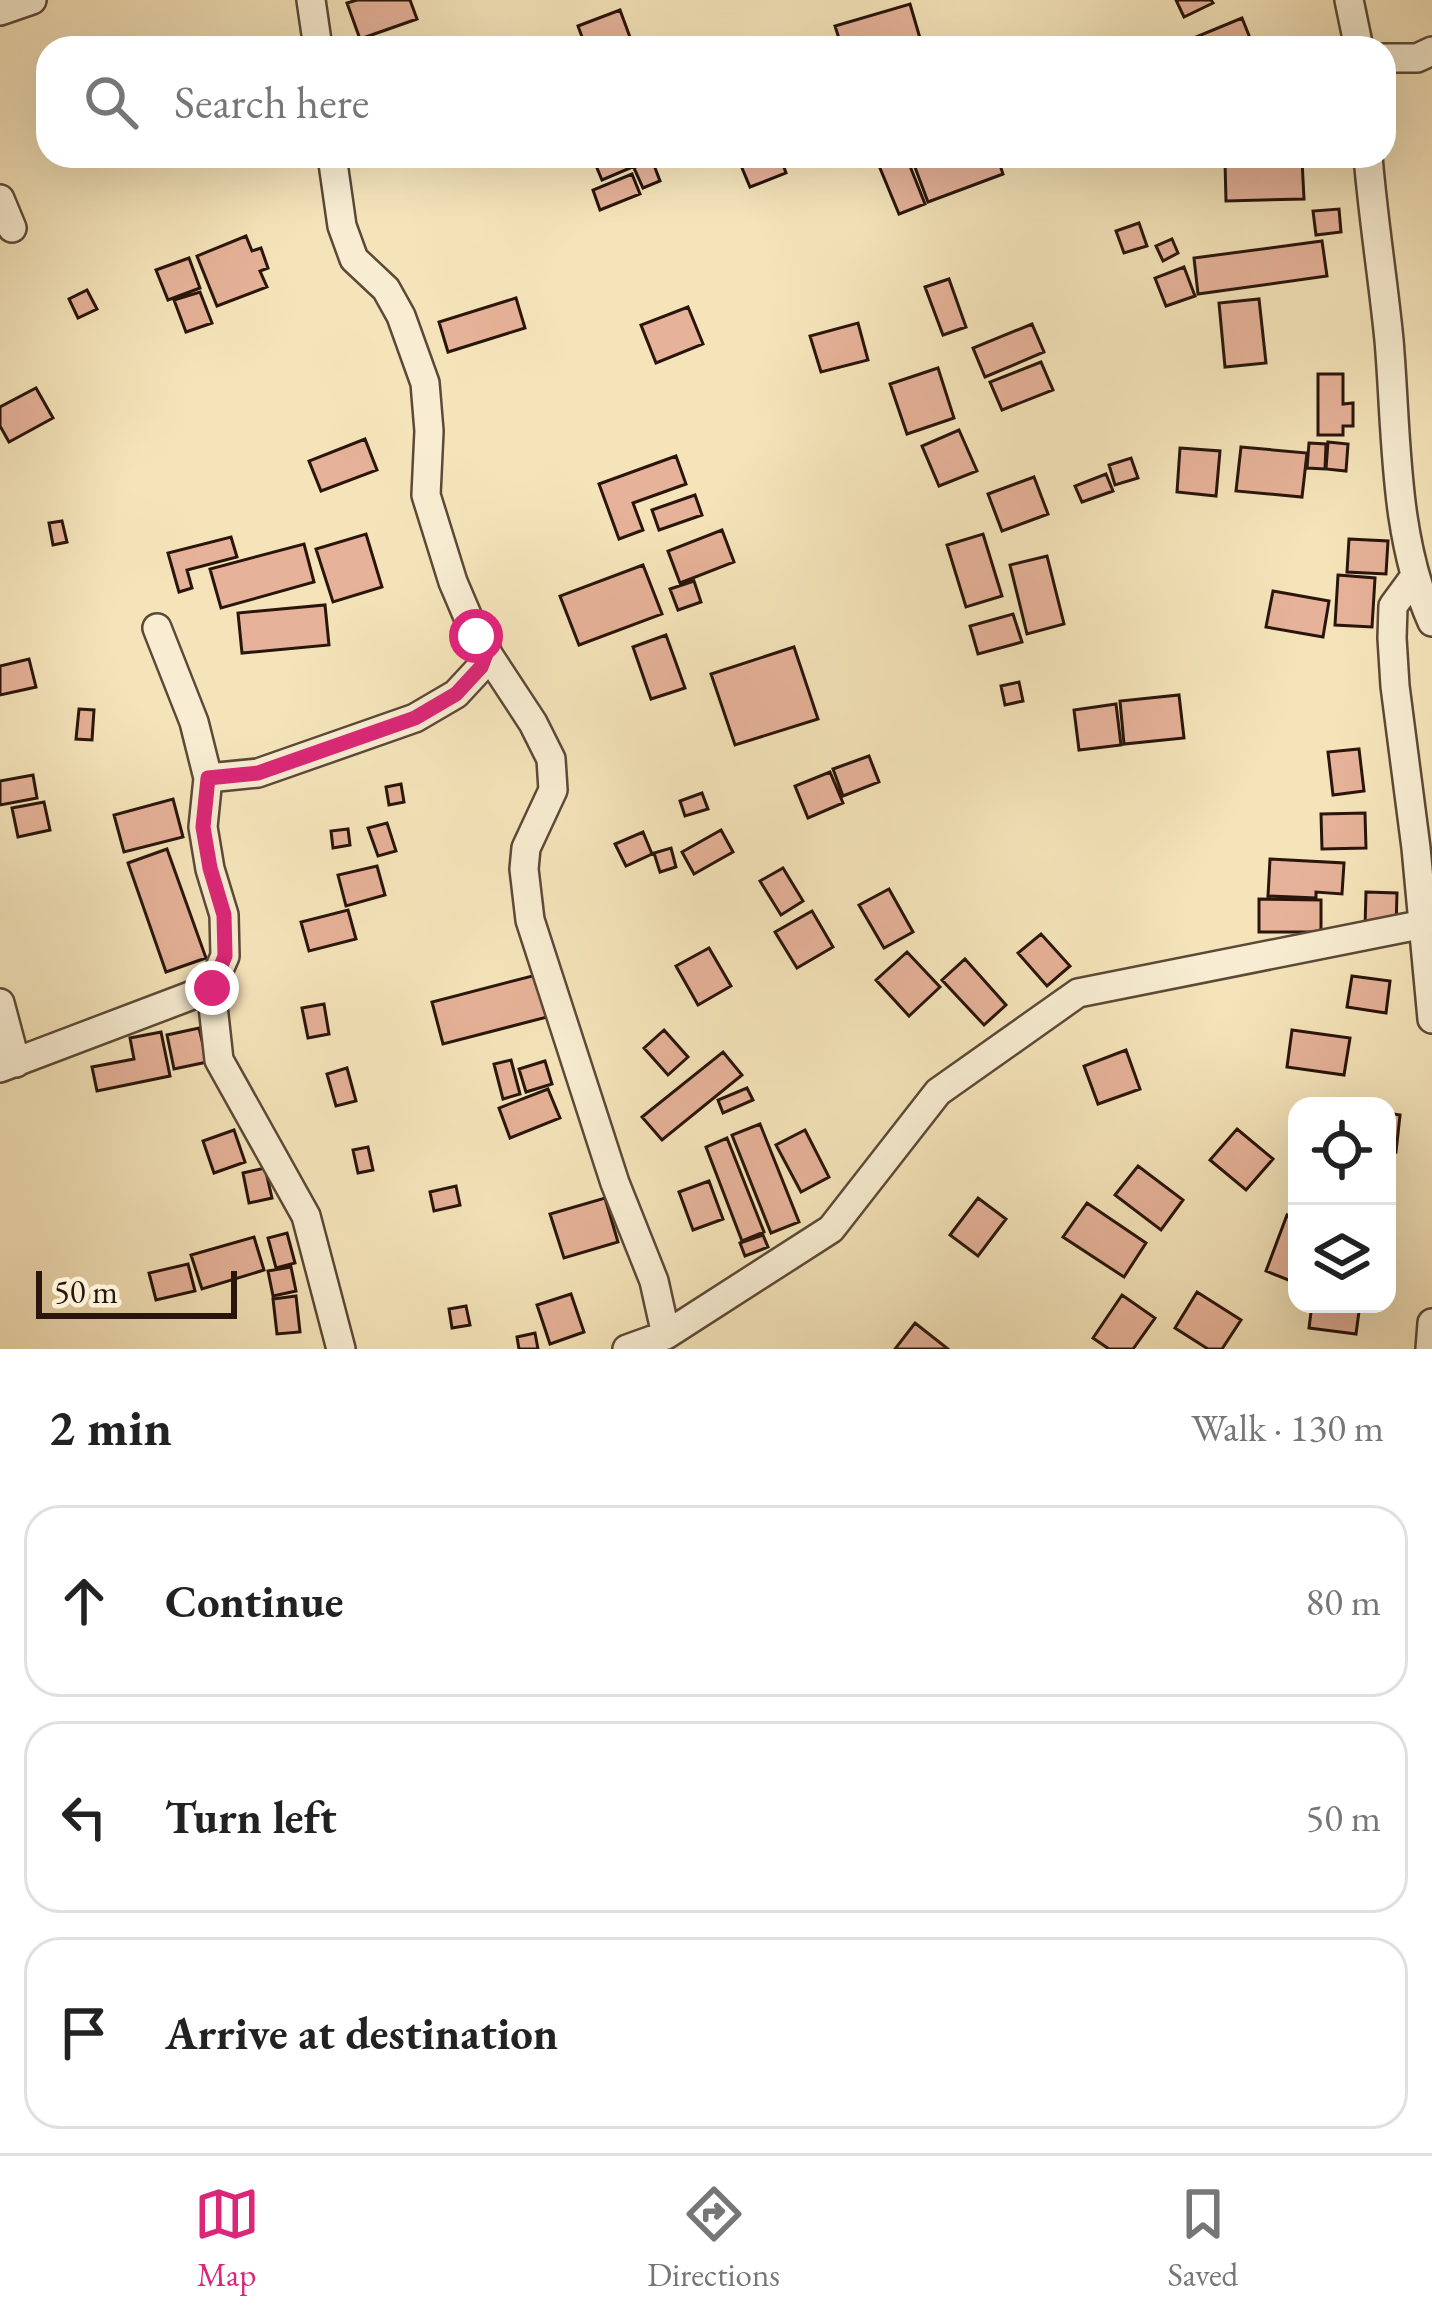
<!DOCTYPE html>
<html lang="en">
<head>
<meta charset="utf-8">
<style>
	body { margin:0; font-family:"EB Garamond",serif; background:#f2f2f2; color:#222 }
	.controls { position:absolute; right:36px; bottom:36px; display:grid; overflow:hidden; border-radius:24px; box-shadow:0 12px 48px #0002 }
	.controls button { width:108px; height:108px; display:grid; place-items:center; padding:0; border:0; border-bottom:3px solid #e0e0e0; background:#fff; color:#222; font:60px sans-serif }
	.scale { position:absolute; left:36px; bottom:30px; width:201px; box-sizing:border-box; padding-left:12px; border:6px solid #29150b; border-top:0; font-size:33px; line-height:42px; white-space:nowrap; color:#29150b; -webkit-text-stroke:9px #f8edd2; paint-order:stroke }
	.stop { position:absolute; width:36px; height:36px; margin:-27px; border:9px solid #db2777; border-radius:50%; background:#fff }
	.stop.end { background:#db2777; border-color:#fff; box-shadow:0 3px 12px #0008 }
	.list { margin:0; padding:0; list-style:none }
	h2 { display:flex; justify-content:space-between; align-items:center; height:156px; margin:0; padding:0 48px; font-size:51px }
	h2 small { font-size:39px; font-weight:400; color:#767676 }
	.list li { display:grid; grid-template-columns:78px 1fr auto; gap:36px; align-items:center; box-sizing:border-box; height:192px; margin:0 24px 24px; padding:0 24px; border:3px solid #e0e0e0; border-radius:36px }
	.list b { display:block; font-size:45px; white-space:nowrap }
	.list em { font-size:39px; font-style:normal; color:#767676 }
	.icon { flex:none; width:66px; height:66px; fill:none; stroke:currentColor; stroke-width:2; stroke-linecap:round; stroke-linejoin:round }
	.map { position:relative; flex:none; width:1432px; height:1349px; overflow:hidden }
	.search { position:absolute; background:#fff; box-shadow:0 12px 48px #0002; left:36px; right:36px; top:36px; height:132px; display:flex; align-items:center; gap:30px; box-sizing:border-box; padding:0 42px; border-radius:36px; color:#767676; font-size:45px }
	.sheet { height:804px; background:#fff }
	nav { display:flex; justify-content:space-around; align-items:center; box-sizing:border-box; height:168px; border-top:3px solid #e0e0e0; background:#fff; font-size:33px; color:#767676 }
	nav a { display:grid; justify-items:center; gap:6px }
	nav .on { color:#db2777 }
	.map>svg:first-child { display:block }
	.building { fill:#e6b299; stroke:#29150b; stroke-width:3 }
	.lines { fill:none; stroke-linecap:round; stroke-linejoin:round }
	.street-casing { stroke:#5c4937; stroke-width:32 }
	.street { stroke:#f8edd2; stroke-width:27 }
	.route { stroke:#db2777; stroke-width:15 }
</style>
</head>
<body>
<div class="map">
<svg width="1432" height="1349" viewBox="0 0 1432 1349">
	<rect width="100%" height="100%" fill="#f5e4ba"/>
	<filter id="stains"><feTurbulence type="fractalNoise" baseFrequency=".00167" numOctaves="4"/><feColorMatrix values="0 0 0 0 .2 0 0 0 0 .09 0 0 0 0 .02 0 0 0 .5 -.17"/></filter>
	<radialGradient id="worn" r=".72"><stop offset=".6" stop-color="#630" stop-opacity="0"/><stop offset="1" stop-color="#630" stop-opacity=".3"/></radialGradient>
	<path class="building" d="M 357,0 L 410,0 L 417,19 L 360,39 L 347,3 Z
		M 1176,0 L 1211,0 L 1213,3 L 1184,17 Z
		M 910,4 L 922,45 L 910,48 L 842,48 L 835,26 Z
		M 620,10 L 634,48 L 586,48 L 578,26 Z
		M 1242,18 L 1254,48 L 1195,48 L 1191,39 Z
		M 592,156 L 639,156 L 642,163 L 602,180 Z
		M 737,156 L 780,156 L 786,173 L 750,187 Z
		M 875,156 L 906,156 L 925,204 L 899,214 Z
		M 929,156 L 997,156 L 1003,174 L 928,202 L 913,162 Z
		M 652,160 L 660,181 L 643,188 L 634,168 Z
		M 1302,160 L 1304,199 L 1226,201 L 1225,162 Z
		M 632,174 L 640,194 L 600,210 L 593,190 Z
		M 1339,209 L 1341,232 L 1316,235 L 1313,211 Z
		M 1139,223 L 1147,246 L 1124,253 L 1116,231 Z
		M 246,236 L 252,251 L 261,248 L 268,268 L 260,271 L 267,287 L 217,306 L 197,256 Z
		M 1172,239 L 1178,253 L 1163,261 L 1156,246 Z
		M 1322,241 L 1327,276 L 1198,294 L 1194,258 Z
		M 189,258 L 200,288 L 168,300 L 156,270 Z
		M 1184,267 L 1195,296 L 1166,306 L 1155,278 Z
		M 949,279 L 966,327 L 943,335 L 925,287 Z
		M 87,290 L 97,309 L 78,318 L 69,299 Z
		M 200,292 L 212,323 L 186,332 L 174,300 Z
		M 516,298 L 525,328 L 448,352 L 439,322 Z
		M 1259,299 L 1266,363 L 1225,367 L 1219,303 Z
		M 688,307 L 703,344 L 656,363 L 641,325 Z
		M 858,323 L 868,360 L 821,372 L 810,336 Z
		M 1032,324 L 1044,352 L 985,377 L 973,348 Z
		M 1041,362 L 1053,390 L 1002,410 L 990,382 Z
		M 938,368 L 954,418 L 907,434 L 890,384 Z
		M 1318,374 L 1343,374 L 1343,404 L 1353,403 L 1353,426 L 1343,426 L 1343,435 L 1318,435 Z
		M 36,388 L 53,418 L 9,442 L 0,426 L 0,407 Z
		M 959,430 L 977,471 L 939,486 L 922,446 Z
		M 365,439 L 377,470 L 321,491 L 309,461 Z
		M 1328,442 L 1348,444 L 1346,471 L 1326,469 Z
		M 1309,443 L 1326,444 L 1325,469 L 1307,468 Z
		M 1241,447 L 1307,453 L 1302,497 L 1236,491 Z
		M 1180,448 L 1220,451 L 1216,496 L 1177,492 Z
		M 676,456 L 686,484 L 633,503 L 643,530 L 619,539 L 599,484 Z
		M 1131,458 L 1138,478 L 1115,485 L 1109,465 Z
		M 1106,474 L 1113,491 L 1082,502 L 1075,486 Z
		M 1034,477 L 1048,514 L 1002,531 L 988,494 Z
		M 695,495 L 702,515 L 659,530 L 652,510 Z
		M 62,521 L 67,542 L 53,545 L 49,523 Z
		M 722,530 L 734,562 L 680,583 L 668,551 Z
		M 366,534 L 382,587 L 333,602 L 316,549 Z
		M 983,534 L 1002,596 L 966,607 L 947,545 Z
		M 231,537 L 237,557 L 187,570 L 192,588 L 179,592 L 168,553 Z
		M 1349,539 L 1388,541 L 1386,574 L 1347,572 Z
		M 304,544 L 314,582 L 221,608 L 210,569 Z
		M 1047,556 L 1064,624 L 1027,634 L 1010,565 Z
		M 643,565 L 662,614 L 579,645 L 560,596 Z
		M 1338,575 L 1375,578 L 1372,627 L 1335,625 Z
		M 694,581 L 701,602 L 678,610 L 670,589 Z
		M 1273,591 L 1329,601 L 1323,637 L 1266,627 Z
		M 325,605 L 329,645 L 242,653 L 238,613 Z
		M 1013,614 L 1022,642 L 978,654 L 970,626 Z
		M 666,635 L 685,688 L 651,699 L 633,647 Z
		M 794,647 L 818,719 L 735,745 L 711,674 Z
		M 29,659 L 36,687 L 0,695 L 0,666 Z
		M 1019,682 L 1023,701 L 1005,705 L 1001,686 Z
		M 1179,695 L 1184,738 L 1124,744 L 1120,701 Z
		M 1116,704 L 1121,745 L 1079,750 L 1074,710 Z
		M 79,709 L 94,710 L 92,740 L 76,739 Z
		M 1359,749 L 1364,791 L 1333,795 L 1328,752 Z
		M 869,756 L 879,782 L 843,796 L 833,769 Z
		M 830,772 L 843,803 L 808,818 L 795,786 Z
		M 33,775 L 37,798 L 0,805 L 0,781 Z
		M 401,784 L 404,802 L 389,805 L 386,787 Z
		M 702,793 L 708,809 L 685,816 L 680,801 Z
		M 173,799 L 183,837 L 124,852 L 114,815 Z
		M 44,802 L 50,830 L 18,837 L 12,808 Z
		M 1365,813 L 1366,848 L 1322,849 L 1321,814 Z
		M 387,823 L 396,851 L 378,856 L 368,828 Z
		M 348,829 L 350,845 L 333,848 L 331,831 Z
		M 721,830 L 733,852 L 694,874 L 682,852 Z
		M 643,832 L 652,854 L 626,866 L 615,844 Z
		M 671,848 L 676,867 L 660,872 L 654,853 Z
		M 167,849 L 206,958 L 166,972 L 128,863 Z
		M 1270,859 L 1344,863 L 1342,894 L 1316,892 L 1316,898 L 1268,896 Z
		M 377,866 L 385,895 L 346,906 L 338,875 Z
		M 783,868 L 803,901 L 781,915 L 760,881 Z
		M 889,889 L 913,932 L 884,948 L 859,905 Z
		M 1366,892 L 1397,893 L 1396,928 L 1365,927 Z
		M 1259,899 L 1321,900 L 1321,932 L 1259,932 Z
		M 348,910 L 356,939 L 309,951 L 301,922 Z
		M 812,911 L 833,947 L 797,968 L 775,932 Z
		M 1041,934 L 1070,966 L 1047,986 L 1018,953 Z
		M 709,948 L 731,986 L 698,1005 L 676,966 Z
		M 907,952 L 940,987 L 909,1016 L 876,980 Z
		M 965,959 L 1006,1005 L 984,1025 L 942,980 Z
		M 540,974 L 551,1016 L 443,1044 L 432,1002 Z
		M 1352,976 L 1390,981 L 1386,1013 L 1347,1007 Z
		M 324,1004 L 329,1034 L 308,1038 L 302,1008 Z
		M 199,1028 L 207,1062 L 174,1069 L 167,1035 Z
		M 664,1030 L 688,1057 L 668,1075 L 644,1048 Z
		M 1292,1030 L 1350,1038 L 1344,1075 L 1287,1067 Z
		M 161,1032 L 170,1076 L 97,1091 L 92,1067 L 134,1059 L 130,1038 Z
		M 1126,1050 L 1140,1089 L 1098,1104 L 1084,1066 Z
		M 723,1052 L 742,1075 L 662,1140 L 642,1117 Z
		M 511,1060 L 520,1094 L 503,1099 L 494,1064 Z
		M 545,1061 L 552,1084 L 526,1092 L 519,1069 Z
		M 347,1068 L 356,1101 L 336,1106 L 327,1074 Z
		M 747,1088 L 753,1100 L 723,1113 L 718,1100 Z
		M 548,1089 L 560,1118 L 510,1138 L 499,1108 Z
		M 1387,1113 L 1400,1115 L 1396,1152 L 1387,1151 Z
		M 760,1124 L 799,1222 L 771,1233 L 732,1135 Z
		M 1237,1129 L 1273,1159 L 1246,1190 L 1210,1160 Z
		M 234,1130 L 245,1162 L 214,1173 L 203,1141 Z
		M 805,1130 L 829,1177 L 801,1192 L 776,1145 Z
		M 727,1138 L 764,1232 L 742,1241 L 706,1147 Z
		M 368,1147 L 373,1170 L 358,1173 L 353,1150 Z
		M 1138,1166 L 1183,1200 L 1161,1230 L 1115,1195 Z
		M 265,1168 L 272,1198 L 249,1203 L 243,1173 Z
		M 709,1181 L 723,1219 L 693,1230 L 679,1192 Z
		M 456,1186 L 460,1205 L 434,1211 L 430,1192 Z
		M 605,1198 L 618,1242 L 564,1258 L 550,1214 Z
		M 978,1198 L 1006,1219 L 978,1256 L 950,1235 Z
		M 1087,1203 L 1146,1243 L 1124,1277 L 1063,1237 Z
		M 1287,1215 L 1297,1219 L 1296,1283 L 1266,1271 Z
		M 287,1233 L 295,1263 L 276,1268 L 268,1238 Z
		M 763,1235 L 768,1247 L 745,1256 L 740,1243 Z
		M 254,1237 L 264,1270 L 202,1289 L 191,1255 Z
		M 188,1264 L 195,1291 L 156,1300 L 149,1273 Z
		M 291,1267 L 296,1291 L 273,1296 L 268,1271 Z
		M 1197,1292 L 1241,1320 L 1222,1349 L 1208,1349 L 1175,1328 Z
		M 571,1294 L 584,1332 L 550,1344 L 537,1305 Z
		M 1122,1295 L 1155,1318 L 1133,1349 L 1109,1349 L 1093,1338 Z
		M 296,1296 L 300,1332 L 277,1334 L 273,1299 Z
		M 1312,1304 L 1360,1304 L 1356,1334 L 1309,1328 Z
		M 466,1306 L 470,1325 L 452,1328 L 449,1309 Z
		M 915,1323 L 948,1349 L 895,1349 Z
		M 535,1333 L 538,1349 L 519,1349 L 517,1337 Z"/>
	<g class="lines">
		<defs>
			<path id="street" d="M 311,0 L 318,48
				M 1349,0 L 1359,48
				M 0,11 L 32,0
				M 1384,58 L 1417,58 L 1432,51
				M 332,156 L 342,226 L 354,259 L 386,289 L 401,316 L 425,383 L 429,431 L 426,495 L 453,582 L 476,636 L 533,723 L 551,759 L 553,790 L 526,848 L 524,869 L 530,920 L 615,1183 L 654,1281 L 666,1335
				M 1368,156 C 1373,218 1383,279 1389,340 C 1397,434 1393,535 1432,622
				M 0,199 L 12,228
				M 1415,576 L 1393,606 L 1392,638 L 1395,686 L 1416,848 L 1432,1019
				M 157,628 L 194,722 L 208,778 L 203,827 L 210,869 L 224,915 L 225,956 L 211,988 L 219,1060 L 306,1216 L 341,1349
				M 208,778 L 258,773 L 415,718 L 456,694 L 481,667 L 487,651
				M 0,1003 L 16,1063
				M 0,1068 L 211,988
				M 627,1349 L 666,1335 L 831,1229 L 938,1092 L 1078,993 L 1424,924
				M 1430,1349 L 1432,1323"/>
		</defs>
		<use href="#street" class="street-casing"/>
		<use href="#street" class="street"/>
	</g>
	<g class="lines">
		<path class="route" d="M 212,988 L 225,956 L 224,915 L 210,868 L 203,827 L 208,778 L 258,773 L 415,718 L 456,694 L 481,667 L 487,651 L 476,636"/>
	</g>
	<rect width="100%" height="100%" filter="url(#stains)"/>
	<rect width="100%" height="100%" fill="url(#worn)"/>
</svg>
<div class="controls">
<button><svg class="icon" aria-label="locate" viewBox="0 0 24 24"><circle cx="12" cy="12" r="6"/><path d="M12 2v4M12 18v4M2 12h4M18 12h4"/></svg></button>
<button><svg class="icon" aria-label="layers" viewBox="0 0 24 24"><path d="M12 4l9 5-9 5-9-5zM3 14l9 5 9-5"/></svg></button>
</div>
<div class="scale">50 m</div>
<div class="stop" style="left:476px;top:636px"></div>
<div class="stop end" style="left:212px;top:988px"></div>
<div class="search"><svg class="icon" aria-label="search" viewBox="0 0 24 24"><circle cx="10" cy="10" r="6"/><path d="M15 15l6 6"/></svg>Search here</div>
</div>
<section class="sheet">
<h2>2 min<small>Walk · 130 m</small></h2>
<ul class="list">
<li><svg class="icon" aria-label="ahead" viewBox="0 0 24 24"><path d="M12 20V5M6 11l6-6 6 6"/></svg><div><b>Continue</b></div><em>80 m</em></li>
<li><svg class="icon" aria-label="left" viewBox="0 0 24 24"><path d="M17 20v-9H6M10 6l-5 5 5 5"/></svg><div><b>Turn left</b></div><em>50 m</em></li>
<li><svg class="icon" aria-label="arrive" viewBox="0 0 24 24"><path d="M6 21V4h12l-3 4 3 4H6"/></svg><div><b>Arrive at destination</b></div></li>
</ul>
</section>
<nav>
<a class="on"><svg class="icon" aria-label="map" viewBox="0 0 24 24"><path d="M3 6l6-2 6 2 6-2v14l-6 2-6-2-6 2zM9 4v14M15 6v14"/></svg>Map</a>
<a><svg class="icon" aria-label="directions" viewBox="0 0 24 24"><path d="M12 3l9 9-9 9-9-9zM9 14v-3h6M13 9l2 2-2 2"/></svg>Directions</a>
<a><svg class="icon" aria-label="saved" viewBox="0 0 24 24"><path d="M7 4h10v16l-5-4-5 4z"/></svg>Saved</a>
</nav>
</body>
</html>
